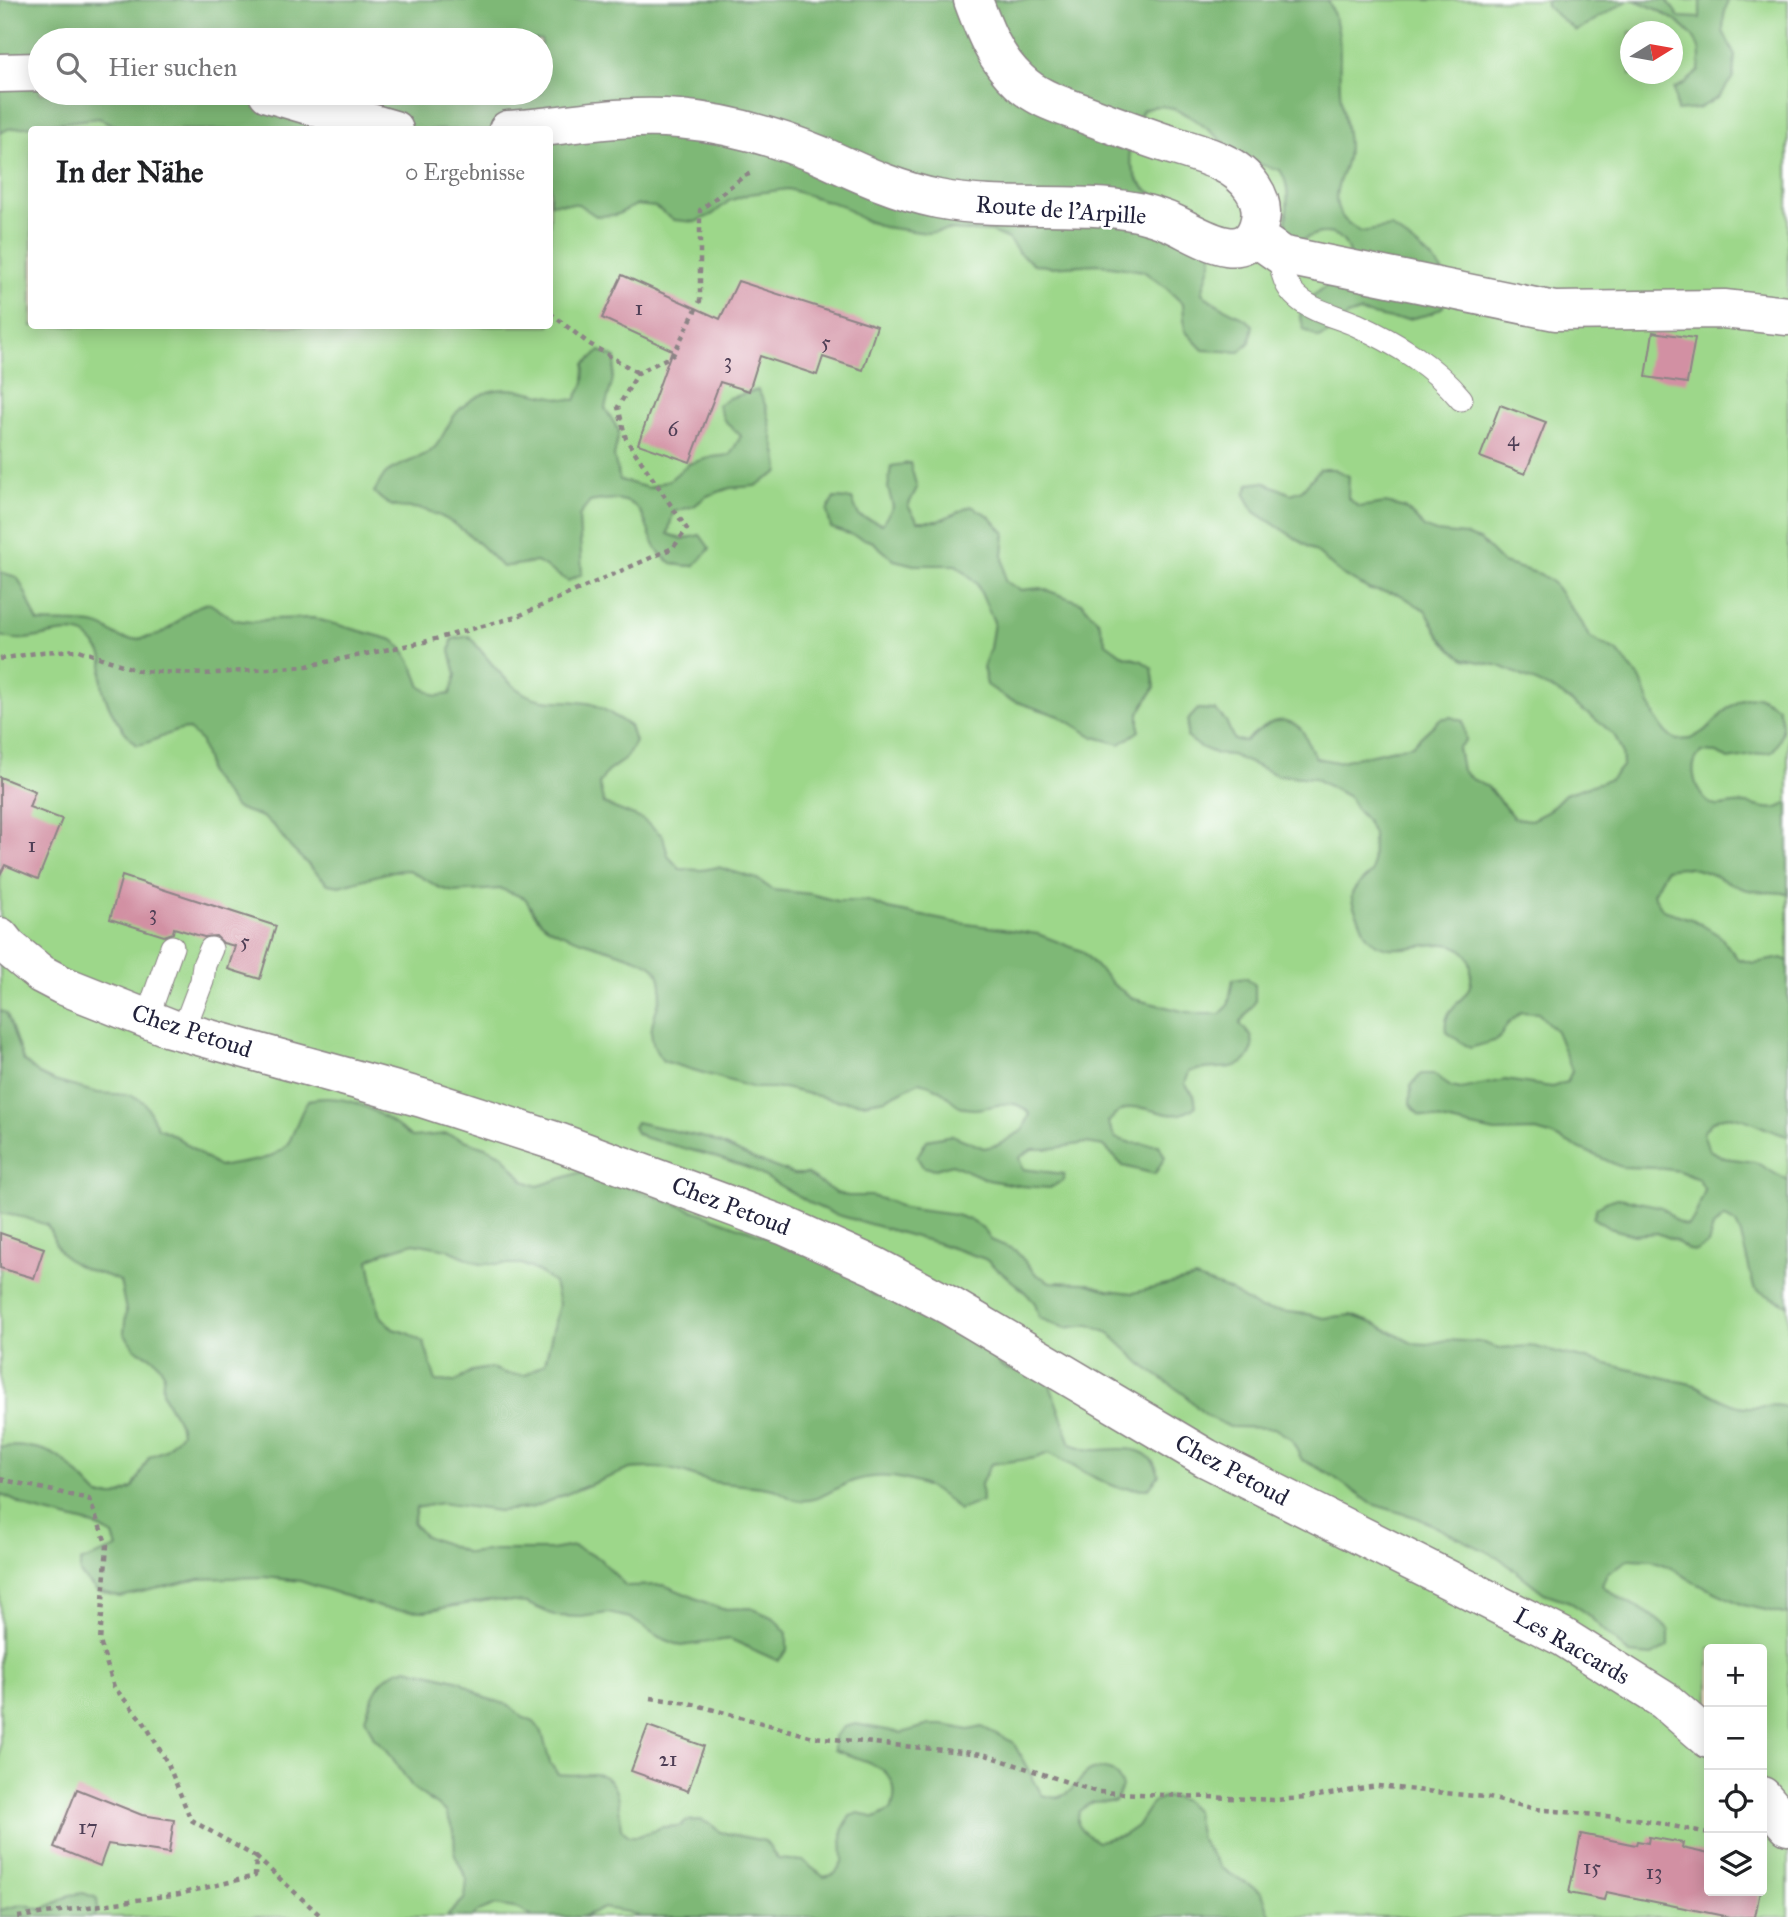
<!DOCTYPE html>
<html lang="de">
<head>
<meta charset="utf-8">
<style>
	body { margin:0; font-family:"IM FELL Great Primer",serif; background:#f2f2f2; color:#202124 }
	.controls { position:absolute; right:21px; bottom:21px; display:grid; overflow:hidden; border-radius:7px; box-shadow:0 4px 18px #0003 }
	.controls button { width:63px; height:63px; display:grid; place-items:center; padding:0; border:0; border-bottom:2px solid #e0e0e0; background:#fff; color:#202124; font:35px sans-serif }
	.compass { position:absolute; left:1620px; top:21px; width:63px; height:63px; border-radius:50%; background:#fff; box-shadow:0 4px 18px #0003; rotate:79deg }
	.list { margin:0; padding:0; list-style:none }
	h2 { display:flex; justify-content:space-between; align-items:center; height:91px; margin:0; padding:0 28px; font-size:30px }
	h2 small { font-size:23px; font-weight:400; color:#757577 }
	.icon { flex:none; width:38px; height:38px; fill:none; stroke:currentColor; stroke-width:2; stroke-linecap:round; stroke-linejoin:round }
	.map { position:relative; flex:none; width:1788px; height:1917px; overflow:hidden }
	.search { position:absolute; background:#fff; box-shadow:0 4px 18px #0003; left:28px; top:28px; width:525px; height:77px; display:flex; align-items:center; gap:18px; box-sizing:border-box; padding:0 24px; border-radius:38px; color:#757577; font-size:26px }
	.panel { position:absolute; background:#fff; box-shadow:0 4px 18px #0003; left:28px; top:126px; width:525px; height:203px; border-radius:7px }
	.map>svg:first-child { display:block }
	.green { fill:#9dd78a; stroke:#607c62; stroke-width:2; fill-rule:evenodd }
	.forest { fill:#7eb876; stroke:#506d58; stroke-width:2; fill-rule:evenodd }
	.building { fill:#d290a3 }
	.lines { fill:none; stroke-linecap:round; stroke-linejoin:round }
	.lane-casing { stroke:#8c8486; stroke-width:25 }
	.street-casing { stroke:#8c8486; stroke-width:41 }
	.path { stroke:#8c8486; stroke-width:4.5; stroke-dasharray:5 5; stroke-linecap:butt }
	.lane { stroke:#fff; stroke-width:23 }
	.street { stroke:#fff; stroke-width:38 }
	.labels { text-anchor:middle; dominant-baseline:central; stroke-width:5; stroke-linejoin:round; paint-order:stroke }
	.number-label { font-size:21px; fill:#4e3e55 }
	.street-label { font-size:24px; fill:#22223b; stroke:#fff }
</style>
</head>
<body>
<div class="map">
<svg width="1788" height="1917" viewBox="0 0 1788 1917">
	<rect width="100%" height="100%" fill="#fff"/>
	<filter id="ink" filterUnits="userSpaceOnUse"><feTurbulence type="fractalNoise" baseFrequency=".0143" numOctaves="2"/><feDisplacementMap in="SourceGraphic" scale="14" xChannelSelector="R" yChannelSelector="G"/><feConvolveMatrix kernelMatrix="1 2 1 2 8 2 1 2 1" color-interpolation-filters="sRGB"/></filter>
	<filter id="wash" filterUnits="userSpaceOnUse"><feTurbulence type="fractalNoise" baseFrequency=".00686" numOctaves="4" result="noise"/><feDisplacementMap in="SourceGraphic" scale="28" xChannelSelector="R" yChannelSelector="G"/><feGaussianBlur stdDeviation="1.57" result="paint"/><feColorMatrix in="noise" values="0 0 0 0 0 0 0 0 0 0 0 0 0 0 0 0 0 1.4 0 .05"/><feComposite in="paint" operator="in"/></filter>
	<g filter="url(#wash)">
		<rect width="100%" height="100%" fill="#f5e7d1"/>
		<path class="green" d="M 0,0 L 1788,0 L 1788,1917 L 0,1917 ZM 1630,32 L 1672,32 L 1672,74 L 1630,74 ZM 40,40 L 541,40 L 541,93 L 40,93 ZM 32,130 L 550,130 L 550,326 L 32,326 ZM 1709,1649 L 1762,1649 L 1762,1891 L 1709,1891 Z"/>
		<path class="forest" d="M 0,0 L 1328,0 C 1345,38 1338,51 1340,89 C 1341,112 1351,135 1347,158 C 1344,173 1333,190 1337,205 C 1340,219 1350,225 1361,232 L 1391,227 C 1404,236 1442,263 1445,278 C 1446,286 1443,298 1443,307 L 1430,314 L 1409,319 L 1391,319 L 1359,312 L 1347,316 L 1336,329 L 1319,338 L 1304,329 L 1300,315 L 1307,300 L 1350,269 C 1351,252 1345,232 1324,233 C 1307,233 1306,245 1286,239 C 1284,215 1294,191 1280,170 C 1268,167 1255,164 1244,157 C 1220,142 1189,107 1159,106 C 1154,106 1148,109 1143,110 C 1138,121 1130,134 1129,145 C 1128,155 1131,164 1134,172 C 1149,212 1202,192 1212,239 C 1216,255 1206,277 1202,293 C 1217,308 1237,311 1253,325 L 1250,342 L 1240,352 L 1203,350 L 1185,331 L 1183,304 L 1165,287 L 1143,271 L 1098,264 L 1051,267 L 1034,264 L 1020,254 L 1008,239 L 992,232 L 949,230 L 927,233 L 883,227 L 860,218 L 843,206 L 788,189 L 749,194 L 729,201 L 712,215 L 695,222 L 674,220 L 655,207 L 636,205 L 616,215 L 596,216 L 578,204 L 550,203 L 550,130 L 123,130 L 99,118 L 8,129 L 0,133 ZM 40,40 L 541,40 L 541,93 L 40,93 Z
			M 1548,0 L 1629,0 L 1576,31 L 1546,6 Z
			M 1634,0 L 1667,0 L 1679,17 L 1700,18 L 1700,0 L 1728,0 L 1724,16 L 1723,31 L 1735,56 L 1733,77 L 1719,97 L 1698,109 L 1677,111 L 1674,89 L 1685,83 L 1699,71 C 1699,65 1701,55 1699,49 C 1692,25 1654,7 1634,0 Z
			M 600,351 L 616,358 L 612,383 L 605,408 L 619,431 L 614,457 L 620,480 L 649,488 L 671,479 L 688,464 L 712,457 L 730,455 L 741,436 L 724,420 L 718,405 L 729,398 L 758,390 C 770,412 768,416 773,439 C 776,451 779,460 779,472 L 755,486 L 730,488 L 707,496 L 694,506 L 673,512 L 668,534 L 683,539 L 700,535 L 710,549 L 694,566 C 688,566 678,566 672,563 C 633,541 663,487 590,502 L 579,516 L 582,574 L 568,581 L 537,562 L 502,567 C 481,545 458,521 428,511 C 404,503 396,516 374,492 C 378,486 381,479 385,474 C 392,466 421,459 432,450 C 443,441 448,420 459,410 C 500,372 529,397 575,400 L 584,383 L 585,364 Z
			M 910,463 L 917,488 L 908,506 L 918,521 L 938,521 L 971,506 L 988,515 L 1005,533 L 1003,556 L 1005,581 L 1020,590 L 1041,588 L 1082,603 L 1099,622 L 1106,643 L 1124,656 L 1142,661 L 1152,668 L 1155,687 L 1139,713 L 1139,731 L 1120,744 L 1094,737 L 1059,716 L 1008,699 L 987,685 L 983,667 L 990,648 L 994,622 L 977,584 L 968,575 L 956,565 L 914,565 L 894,560 L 873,542 L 831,528 L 827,511 L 834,498 L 852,499 L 859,516 L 882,524 L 893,507 L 888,488 L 891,466 Z
			M 1320,469 L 1334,469 L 1349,476 L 1348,498 L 1359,507 L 1385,503 L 1405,508 L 1425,528 L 1436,532 L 1465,535 L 1480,540 L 1503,563 L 1540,574 L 1553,583 L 1582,623 L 1589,637 L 1618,652 L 1641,680 L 1655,717 L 1666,733 L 1677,740 L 1690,739 L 1706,730 L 1728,708 L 1742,699 L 1758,696 L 1778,707 C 1784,726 1785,736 1772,752 L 1729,759 L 1716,753 L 1701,752 C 1701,752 1695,760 1695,761 C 1689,775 1701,805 1718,806 C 1727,806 1736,802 1746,804 C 1762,806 1774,814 1788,802 L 1788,893 C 1774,892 1757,893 1744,889 C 1715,878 1698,862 1666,869 L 1653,894 L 1663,910 L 1694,920 L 1720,936 L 1738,959 L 1754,963 L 1782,958 L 1788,961 L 1788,1136 C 1757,1130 1725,1097 1703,1133 L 1709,1150 L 1725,1158 L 1755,1162 L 1788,1181 L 1788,1306 C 1777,1298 1766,1296 1754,1288 L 1741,1235 L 1736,1224 L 1724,1217 L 1713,1227 L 1708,1244 L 1696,1251 L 1688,1250 L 1675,1240 L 1657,1233 L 1634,1235 L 1609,1228 L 1593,1218 L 1597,1207 C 1604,1203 1610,1199 1618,1198 C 1620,1198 1658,1206 1661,1207 C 1672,1214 1672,1222 1687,1226 L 1694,1218 L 1705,1190 L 1698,1179 L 1679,1171 L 1657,1168 L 1621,1167 L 1550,1135 L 1536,1131 L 1495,1132 L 1419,1115 L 1410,1104 L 1411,1086 L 1421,1074 L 1433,1074 L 1451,1087 L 1461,1089 L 1505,1080 L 1552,1087 L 1567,1082 L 1572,1071 L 1556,1031 L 1538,1013 L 1521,1012 L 1507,1025 L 1498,1040 L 1470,1048 L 1446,1032 C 1441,1002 1474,1003 1471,973 C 1471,967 1471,962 1468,957 C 1448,924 1392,968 1367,936 C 1363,930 1361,922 1358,916 C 1345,890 1353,891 1372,872 L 1373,834 L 1366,820 L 1355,808 L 1349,797 L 1314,778 L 1277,775 L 1231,755 L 1217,754 L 1200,747 L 1187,737 L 1188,720 L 1198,709 L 1215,710 L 1226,721 L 1234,740 L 1245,741 C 1261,728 1279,710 1300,728 C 1305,732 1311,751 1316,758 L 1337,762 L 1412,745 L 1440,719 L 1451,717 L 1463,721 L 1466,740 L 1458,748 L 1462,770 L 1472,779 L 1488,787 L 1514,818 L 1531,820 L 1547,812 L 1565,794 L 1611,779 L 1623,765 L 1622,752 L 1616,738 L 1603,725 L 1556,691 L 1500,666 L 1465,659 L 1451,649 L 1439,635 L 1426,611 L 1399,594 L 1370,590 L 1341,574 L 1315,551 L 1255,512 L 1245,495 L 1249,484 L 1264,482 L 1291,494 L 1302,490 Z
			M 0,572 L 17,577 C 28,593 29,606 38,622 C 56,623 75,622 93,624 C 110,627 110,634 122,638 C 131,641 145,638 154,636 C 178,628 184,608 209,603 L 235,620 L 252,622 L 271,619 L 313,618 L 393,640 C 409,653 414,668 421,687 L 437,696 L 450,694 L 456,675 L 450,651 L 452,639 L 469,636 C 485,655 502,679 522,692 C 543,706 569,698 592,704 C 605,708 618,719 630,726 L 635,742 L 625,759 L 607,772 L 599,784 L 604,804 L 642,819 L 663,836 L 668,856 L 680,869 L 702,870 L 718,867 L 757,879 L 773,890 L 811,894 L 837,901 L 868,901 L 888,909 L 953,922 L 1038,934 L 1082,951 L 1114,985 L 1134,999 L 1182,1011 L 1202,1014 L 1220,1014 L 1228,1006 L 1233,979 L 1246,977 L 1255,985 L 1255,1002 L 1240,1024 L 1252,1037 L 1253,1048 C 1251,1052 1248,1059 1244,1062 C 1231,1072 1205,1065 1189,1072 L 1185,1084 L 1194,1095 L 1196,1106 C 1169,1129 1147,1097 1121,1111 C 1116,1113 1112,1119 1108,1122 L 1115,1138 L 1132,1143 L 1159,1145 L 1165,1157 L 1155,1174 L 1123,1166 L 1104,1146 L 1086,1143 L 1049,1149 L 1032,1149 L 1019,1158 L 1023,1169 L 1064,1174 L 1064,1180 L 1050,1188 L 1021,1186 L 988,1180 L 952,1164 L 936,1169 L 923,1167 L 917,1157 L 927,1140 L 952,1135 L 984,1148 L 998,1145 L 1023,1130 L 1030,1114 C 1009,1090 988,1116 962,1107 C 954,1104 947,1095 940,1090 C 934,1086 926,1084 919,1082 L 886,1099 L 863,1103 L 835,1100 L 783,1088 L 754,1088 L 663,1061 C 632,1025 675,1002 656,970 C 647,956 570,942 548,927 C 537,920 531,908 525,898 L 501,889 L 454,892 L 440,888 L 409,870 L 393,871 L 340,886 L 328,884 L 291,848 L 274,826 L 262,817 L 236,808 L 208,773 L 207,762 L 200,740 L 188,729 C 168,730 156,743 137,745 C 122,731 105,705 102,684 C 100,664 110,661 94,644 C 91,641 89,638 86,636 C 63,623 25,649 0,635 Z
			M 0,1010 L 7,1014 L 23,1060 L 39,1074 L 54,1081 L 98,1093 L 132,1095 L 145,1103 L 158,1128 C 179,1135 199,1155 219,1167 C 240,1162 279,1162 290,1140 C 296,1127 300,1113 308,1100 C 348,1091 381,1113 412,1137 L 447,1134 L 488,1148 L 503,1155 L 524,1181 L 538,1186 L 584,1171 L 856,1269 C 865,1294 877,1302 903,1299 L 989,1347 C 998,1369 1009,1376 1031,1366 L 1045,1371 L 1071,1444 C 1078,1446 1086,1450 1093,1450 C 1120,1450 1150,1441 1159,1475 L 1148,1489 L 1119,1488 L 1097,1479 L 1049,1453 L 1036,1458 L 991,1464 L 981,1484 L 982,1501 L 959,1510 C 931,1481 885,1467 846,1484 C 829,1491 817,1503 796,1500 C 788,1499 781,1490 773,1489 C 753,1485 733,1485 714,1482 C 702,1480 690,1474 678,1471 C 662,1467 646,1468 630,1469 L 531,1508 L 499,1511 L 441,1503 L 416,1508 L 413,1523 L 423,1535 L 468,1553 L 495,1550 L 551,1550 L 573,1546 L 599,1558 L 626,1586 L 664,1585 L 722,1609 L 751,1608 L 774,1618 L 787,1633 L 787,1651 L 778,1661 L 730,1639 L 681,1646 L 659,1637 L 630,1618 L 608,1613 L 581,1617 L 556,1616 L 526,1603 L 490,1600 L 425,1611 L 397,1610 L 382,1608 L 300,1581 L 264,1577 L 199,1579 L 120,1597 L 97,1591 L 80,1574 L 80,1562 L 117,1548 L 113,1536 L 94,1525 L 34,1510 L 0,1494 L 0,1447 C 56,1442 64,1461 99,1496 L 117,1496 L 133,1488 L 149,1457 L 165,1450 L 181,1433 C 178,1406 157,1408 164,1373 L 155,1359 L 135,1349 L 124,1333 L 126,1311 L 120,1281 C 99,1271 74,1271 59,1250 C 54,1243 52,1233 47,1225 L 26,1218 L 0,1213 ZM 414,1243 L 447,1249 L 480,1264 L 522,1264 L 539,1272 L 554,1283 L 559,1304 L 545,1363 L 525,1375 L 508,1374 L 490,1368 L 472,1371 L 455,1382 L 436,1381 L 424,1343 L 408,1333 L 393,1329 L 379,1314 L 369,1260 L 385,1252 Z
			M 636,1122 L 710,1139 L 753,1159 L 793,1174 L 807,1174 L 836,1193 L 848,1196 L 871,1196 L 889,1201 L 903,1208 L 956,1215 L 973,1221 L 985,1231 L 991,1240 L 1015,1250 L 1036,1274 L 1050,1282 L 1085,1283 L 1108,1290 L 1133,1293 L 1195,1278 L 1231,1291 L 1259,1309 L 1308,1314 L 1323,1318 L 1351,1315 L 1378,1325 L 1412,1343 L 1428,1344 L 1446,1340 L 1481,1342 L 1498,1348 L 1532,1346 L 1695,1385 C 1710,1393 1731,1407 1748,1407 C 1763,1408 1772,1402 1788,1408 L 1788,1615 L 1743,1605 L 1693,1582 L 1674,1569 L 1652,1560 L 1629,1559 L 1607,1574 L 1602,1585 C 1623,1604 1650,1608 1669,1631 L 1669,1646 L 1652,1656 L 1629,1654 L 1589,1616 L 1570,1602 L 1544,1593 L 1498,1557 L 1418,1518 L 1372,1504 L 1328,1473 L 1302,1460 L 1291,1439 L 1274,1428 L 1230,1427 L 1205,1415 L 1184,1394 L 1145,1367 L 1109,1333 L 1090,1325 L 1065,1328 L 1039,1318 L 1035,1303 L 1024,1291 L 985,1259 L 937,1243 L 834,1214 L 814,1205 L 751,1169 L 709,1155 L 646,1138 L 636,1133 L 633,1127 Z
			M 407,1668 L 460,1681 L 485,1698 L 509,1705 L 522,1717 L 534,1722 L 542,1732 L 550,1763 L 558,1774 C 571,1776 578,1774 591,1774 C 621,1773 619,1808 621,1829 L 629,1836 L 639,1836 L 662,1827 L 680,1826 L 686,1821 L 701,1820 L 712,1825 L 720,1832 L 765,1841 L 778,1859 L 803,1861 L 824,1877 L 835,1874 L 843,1860 L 842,1831 L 850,1816 L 859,1813 L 875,1818 L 891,1810 C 907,1767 865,1762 834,1750 L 834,1737 L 844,1727 L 856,1724 L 902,1733 L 929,1725 L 944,1725 L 969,1730 L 982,1727 L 1013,1742 L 1042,1795 C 1050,1797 1056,1799 1064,1795 C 1080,1787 1083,1766 1104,1769 C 1115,1770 1119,1777 1122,1787 C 1113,1811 1114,1799 1095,1802 C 1090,1802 1084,1808 1079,1811 C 1075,1830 1082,1832 1098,1841 L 1124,1835 L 1137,1826 L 1152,1803 L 1163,1797 L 1174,1797 L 1186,1802 L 1195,1811 L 1200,1839 L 1221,1868 L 1262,1893 L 1271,1917 L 640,1917 L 628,1912 L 604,1908 L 582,1917 L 533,1917 L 519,1909 L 496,1905 L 476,1913 L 473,1917 L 446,1917 L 465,1898 L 467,1880 L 455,1855 L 454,1833 L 446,1812 L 413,1788 L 387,1750 L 374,1738 L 365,1718 C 374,1692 378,1675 407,1668 Z
			M 83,1893 L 97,1898 L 98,1909 L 94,1917 L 0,1917 L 0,1910 L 24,1904 L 42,1910 L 70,1895 Z"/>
		<g id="blocks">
			<path class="building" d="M 622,275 L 720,319 L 738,281 L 877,326 L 863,370 L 823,357 L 817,375 L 760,356 L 749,391 L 720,382 L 690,462 L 638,444 L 672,350 L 602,318 Z
				M 1653,332 L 1695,338 L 1687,383 L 1646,377 Z
				M 1500,405 L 1546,422 L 1525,474 L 1480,457 Z
				M 0,777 L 35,791 L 29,807 L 62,819 L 38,879 L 5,865 L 0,875 Z
				M 122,876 L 276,926 L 260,979 L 228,969 L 235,946 L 223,943 L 216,936 L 204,937 L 174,928 L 173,933 L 164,936 L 110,919 Z
				M 0,1233 L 44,1248 L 34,1278 L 0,1268 Z
				M 648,1726 L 704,1746 L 688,1791 L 631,1771 Z
				M 77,1789 L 142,1815 L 174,1820 L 169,1853 L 108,1844 L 100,1866 L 54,1847 Z
				M 1581,1834 L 1636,1845 L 1637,1841 L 1648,1843 L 1649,1837 L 1683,1843 L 1682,1848 L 1709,1854 L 1709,1891 L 1760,1891 L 1755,1917 L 1729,1917 L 1606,1892 L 1604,1900 L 1569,1893 Z"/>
		</g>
	</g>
	<g filter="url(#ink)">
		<use href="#blocks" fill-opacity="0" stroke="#8c8486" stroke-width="2"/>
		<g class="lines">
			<defs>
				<path id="lane" d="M 1281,255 C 1281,271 1285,287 1298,298 C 1314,312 1337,316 1357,325 C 1396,343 1433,365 1461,399
					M 147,1018 L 172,947
					M 183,1031 L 202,981 L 204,965 L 211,949"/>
				<path id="street" d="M 0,73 L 40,72
					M 268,93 L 394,130
					M 508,130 C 565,126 622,114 679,119 C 727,123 778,138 822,156 C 859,173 897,191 938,199 C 1005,212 1074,200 1138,212 C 1150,215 1161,218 1172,223 C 1196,233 1243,268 1258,227 C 1269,198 1245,173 1221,162 C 1201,153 1180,148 1159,141 C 1133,132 1108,123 1082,113 C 1060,105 1036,98 1019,81 C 995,59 984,30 973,0
					M 1254,236 L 1281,255 L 1555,311 L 1724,309 L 1788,316
					M 0,937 L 8,947 L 41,974 L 62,985 L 170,1028 L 422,1098 L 558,1142 L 785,1226 L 874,1266 L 950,1306 L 1206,1458 L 1563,1637 L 1665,1701 L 1709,1739
					M 1762,1796 L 1788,1826"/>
			</defs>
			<use href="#lane" class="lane-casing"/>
			<use href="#street" class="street-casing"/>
			<path class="path" d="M 550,313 L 588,343 L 638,373
				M 0,659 L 42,652 L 79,650 L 139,671 L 204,674 L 307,666 L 424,642 L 516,617 L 673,548 L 687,529 L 626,439 L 618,407 L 638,373 L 673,355 L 700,301 L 700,210 L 744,176 L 752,173
				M 0,1479 L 89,1499 L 107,1545 L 100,1642 L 114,1687 L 145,1724 L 168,1764 L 191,1820 L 256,1857 L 255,1876 L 179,1894 L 18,1917
				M 651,1698 L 689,1703 L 813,1737 L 983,1754 L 1097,1792 L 1273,1800 L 1306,1798 L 1377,1786 L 1485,1797 L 1536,1809 L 1636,1819 L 1709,1833
				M 256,1857 L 322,1917"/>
			<use href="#lane" class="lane"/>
			<use href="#street" class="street"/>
		</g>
	</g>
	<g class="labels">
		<g class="number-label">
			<text x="639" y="308">1</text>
			<text x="826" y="342">5</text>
			<text x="728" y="361">3</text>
			<text x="673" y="429">6</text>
			<text x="1513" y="439">4</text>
			<text x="32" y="845">1</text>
			<text x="153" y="913">3</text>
			<text x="245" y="941">5</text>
			<text x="668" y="1759">21</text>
			<text x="88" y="1827">17</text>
			<text x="1592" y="1867">15</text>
			<text x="1654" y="1872">13</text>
		</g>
		<g class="street-label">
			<text transform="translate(1061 210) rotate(4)">Route de l'Arpille</text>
			<text transform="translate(192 1031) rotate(18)">Chez Petoud</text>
			<text transform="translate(731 1206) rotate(21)">Chez Petoud</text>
			<text transform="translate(1232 1470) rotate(28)">Chez Petoud</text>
			<text transform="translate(1572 1646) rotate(30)">Les Raccards</text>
		</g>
	</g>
</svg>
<div class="controls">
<button>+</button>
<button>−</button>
<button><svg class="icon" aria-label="locate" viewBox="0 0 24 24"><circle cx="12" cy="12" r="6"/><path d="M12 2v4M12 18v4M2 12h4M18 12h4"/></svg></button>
<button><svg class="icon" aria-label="layers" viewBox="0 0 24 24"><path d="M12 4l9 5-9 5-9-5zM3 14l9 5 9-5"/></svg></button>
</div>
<svg class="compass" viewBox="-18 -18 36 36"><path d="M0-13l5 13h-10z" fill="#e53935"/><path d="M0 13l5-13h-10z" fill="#757577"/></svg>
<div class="search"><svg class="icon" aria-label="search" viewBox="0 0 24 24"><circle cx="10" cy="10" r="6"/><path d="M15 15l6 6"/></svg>Hier suchen</div>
<section class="panel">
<h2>In der Nähe<small>0 Ergebnisse</small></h2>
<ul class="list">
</ul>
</section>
</div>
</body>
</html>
